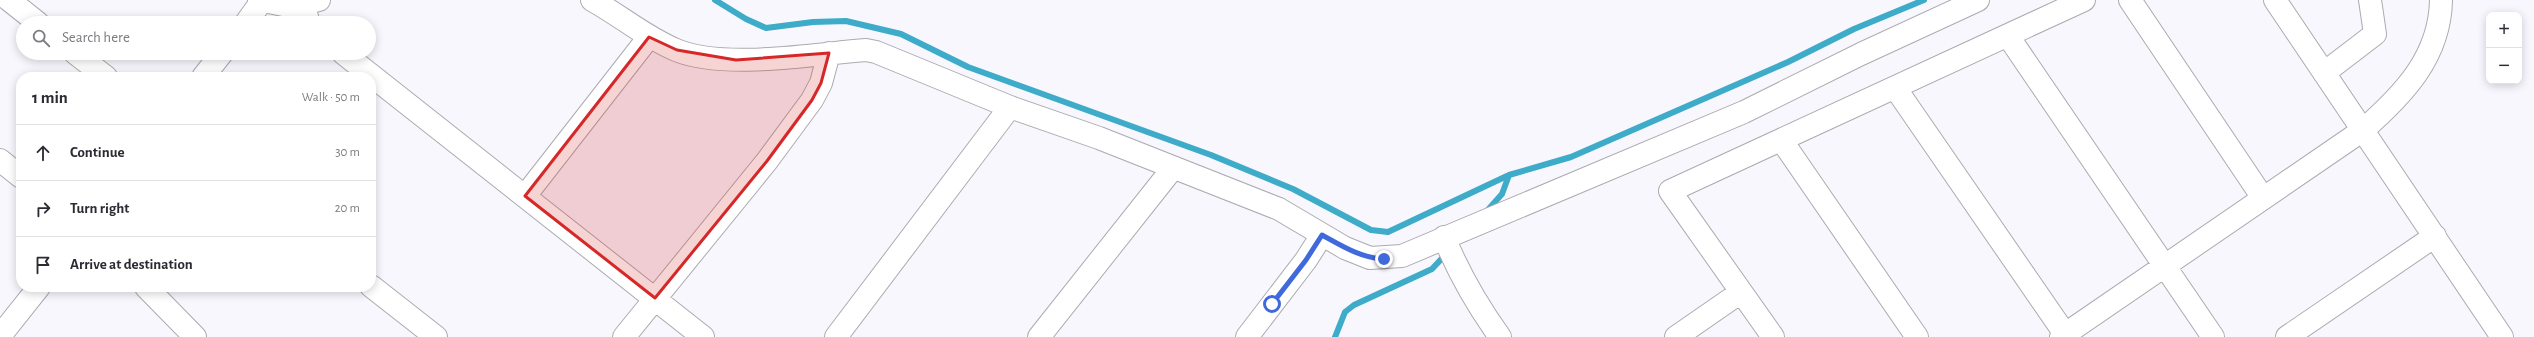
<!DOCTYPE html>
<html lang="en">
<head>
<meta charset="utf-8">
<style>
	body { margin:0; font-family:"Alegreya Sans",sans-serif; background:#f7f7f7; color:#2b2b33 }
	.controls { position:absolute; right:12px; top:12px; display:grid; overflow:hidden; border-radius:8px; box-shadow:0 2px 10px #0003 }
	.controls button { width:36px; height:36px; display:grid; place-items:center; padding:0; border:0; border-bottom:1px solid #e1e1e2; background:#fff; color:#2b2b33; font:20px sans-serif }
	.stop { position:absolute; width:12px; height:12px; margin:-9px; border:3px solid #406adc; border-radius:50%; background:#fff }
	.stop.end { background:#406adc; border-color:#fff; box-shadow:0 1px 4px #0008 }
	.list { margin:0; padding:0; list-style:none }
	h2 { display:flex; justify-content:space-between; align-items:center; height:52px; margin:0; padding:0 16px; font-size:17px }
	h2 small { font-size:13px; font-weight:400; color:#7c7c81 }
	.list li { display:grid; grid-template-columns:26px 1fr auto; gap:12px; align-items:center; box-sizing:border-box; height:56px; padding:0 16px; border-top:1px solid #e1e1e2 }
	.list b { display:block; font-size:15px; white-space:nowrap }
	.list em { font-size:13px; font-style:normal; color:#7c7c81 }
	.icon { flex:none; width:22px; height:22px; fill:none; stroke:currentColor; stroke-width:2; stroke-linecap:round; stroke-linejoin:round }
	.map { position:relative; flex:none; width:2534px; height:337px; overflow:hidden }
	.search { position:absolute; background:#fff; box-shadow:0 2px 10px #0003; left:16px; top:16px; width:360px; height:44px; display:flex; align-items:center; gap:10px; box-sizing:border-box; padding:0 14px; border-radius:22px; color:#7c7c81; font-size:15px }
	.panel { position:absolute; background:#fff; box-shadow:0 2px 10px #0003; left:16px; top:72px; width:360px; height:220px; border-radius:16px }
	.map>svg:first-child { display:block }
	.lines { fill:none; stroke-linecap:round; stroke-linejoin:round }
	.stream { stroke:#3eabc9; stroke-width:6 }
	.street-casing { stroke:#ababb0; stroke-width:24 }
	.secondary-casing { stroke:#ababb0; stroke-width:24 }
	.street { stroke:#fff; stroke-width:22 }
	.secondary { stroke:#fff; stroke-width:22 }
	.route { stroke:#406adc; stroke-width:5 }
	.marked { fill:#d62828; fill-opacity:0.2; stroke:#d62828; stroke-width:3; stroke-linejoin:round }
</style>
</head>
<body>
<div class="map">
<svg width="2534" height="337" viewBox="0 0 2534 337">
	<rect width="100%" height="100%" fill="#f7f7fd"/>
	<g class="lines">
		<path class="stream" d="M 715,0 L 746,19 L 766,28 L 813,22 L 846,21 L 901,34 L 968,67 L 1211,155 L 1293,189 L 1371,230 L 1388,232 L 1509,175 L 1571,157 L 1788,62 L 1854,29 L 1924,0
			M 1486,212 L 1502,194 L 1509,175
			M 1335,337 L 1345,312 L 1354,305 L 1432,269 L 1447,253"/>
		<defs>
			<path id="street" d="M 259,0 L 293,7 L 319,0
				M 592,0 C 621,16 645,37 676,50 C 725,70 813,54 866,50 L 876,52 L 1010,107 L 1099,138 L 1279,209 L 1345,248 L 1370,258 L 1402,256 L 1744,112 L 1861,54 L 1978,0
				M 2130,0 L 2263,198
				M 2275,0 L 2502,337
				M 303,5 L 309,23
				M 246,23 L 261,2
				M 2008,36 L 2213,337
				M 343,53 L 703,337
				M 2324,73 L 2375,34 L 2370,0
				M 203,77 L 222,53
				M 1896,89 L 2065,334
				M 1782,141 L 1917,337
				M 0,160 L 21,177
				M 525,196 L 649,37
				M 1444,237 C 1459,274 1477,305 1500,337
				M 146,287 L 195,337
				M 0,336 L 39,287
				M 624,337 L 767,161 L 812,100 L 821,83 L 829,53
				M 836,337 L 1010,107
				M 1039,337 L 1173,168
				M 1247,337 L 1306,260 L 1322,235
				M 1676,337 L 1741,292
				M 1773,337 L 1670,191 L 2084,0
				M 2061,337 L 2363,130 C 2403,95 2440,57 2441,0
				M 2287,337 L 2435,236"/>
			<path id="secondary" d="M 9,0 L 38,23
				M 75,53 L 106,77
				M 371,286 L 436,337"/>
		</defs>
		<use href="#street" class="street-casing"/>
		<use href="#secondary" class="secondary-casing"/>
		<use href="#street" class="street"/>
		<use href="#secondary" class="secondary"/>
	</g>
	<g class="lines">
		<path class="route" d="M 1272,304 L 1306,260 L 1322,235 C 1342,246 1361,258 1384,259"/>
	</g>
	<path class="marked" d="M 649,37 L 677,50 L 736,60 L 829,53 L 821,83 L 812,100 L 767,161 L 655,298 L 525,196 Z"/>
</svg>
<div class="controls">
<button>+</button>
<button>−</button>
</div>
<div class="stop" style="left:1272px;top:304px"></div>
<div class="stop end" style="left:1384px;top:259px"></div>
<div class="search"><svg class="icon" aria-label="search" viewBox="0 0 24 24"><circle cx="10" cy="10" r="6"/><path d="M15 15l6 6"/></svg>Search here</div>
<section class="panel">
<h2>1 min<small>Walk · 50 m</small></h2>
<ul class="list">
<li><svg class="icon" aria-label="ahead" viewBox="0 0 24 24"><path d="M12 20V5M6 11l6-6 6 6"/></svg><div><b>Continue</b></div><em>30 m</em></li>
<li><svg class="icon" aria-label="right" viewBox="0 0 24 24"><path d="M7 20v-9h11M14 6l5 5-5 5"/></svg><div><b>Turn right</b></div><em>20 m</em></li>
<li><svg class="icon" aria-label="arrive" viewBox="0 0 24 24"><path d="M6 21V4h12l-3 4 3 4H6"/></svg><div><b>Arrive at destination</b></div></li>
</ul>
</section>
</div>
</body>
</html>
